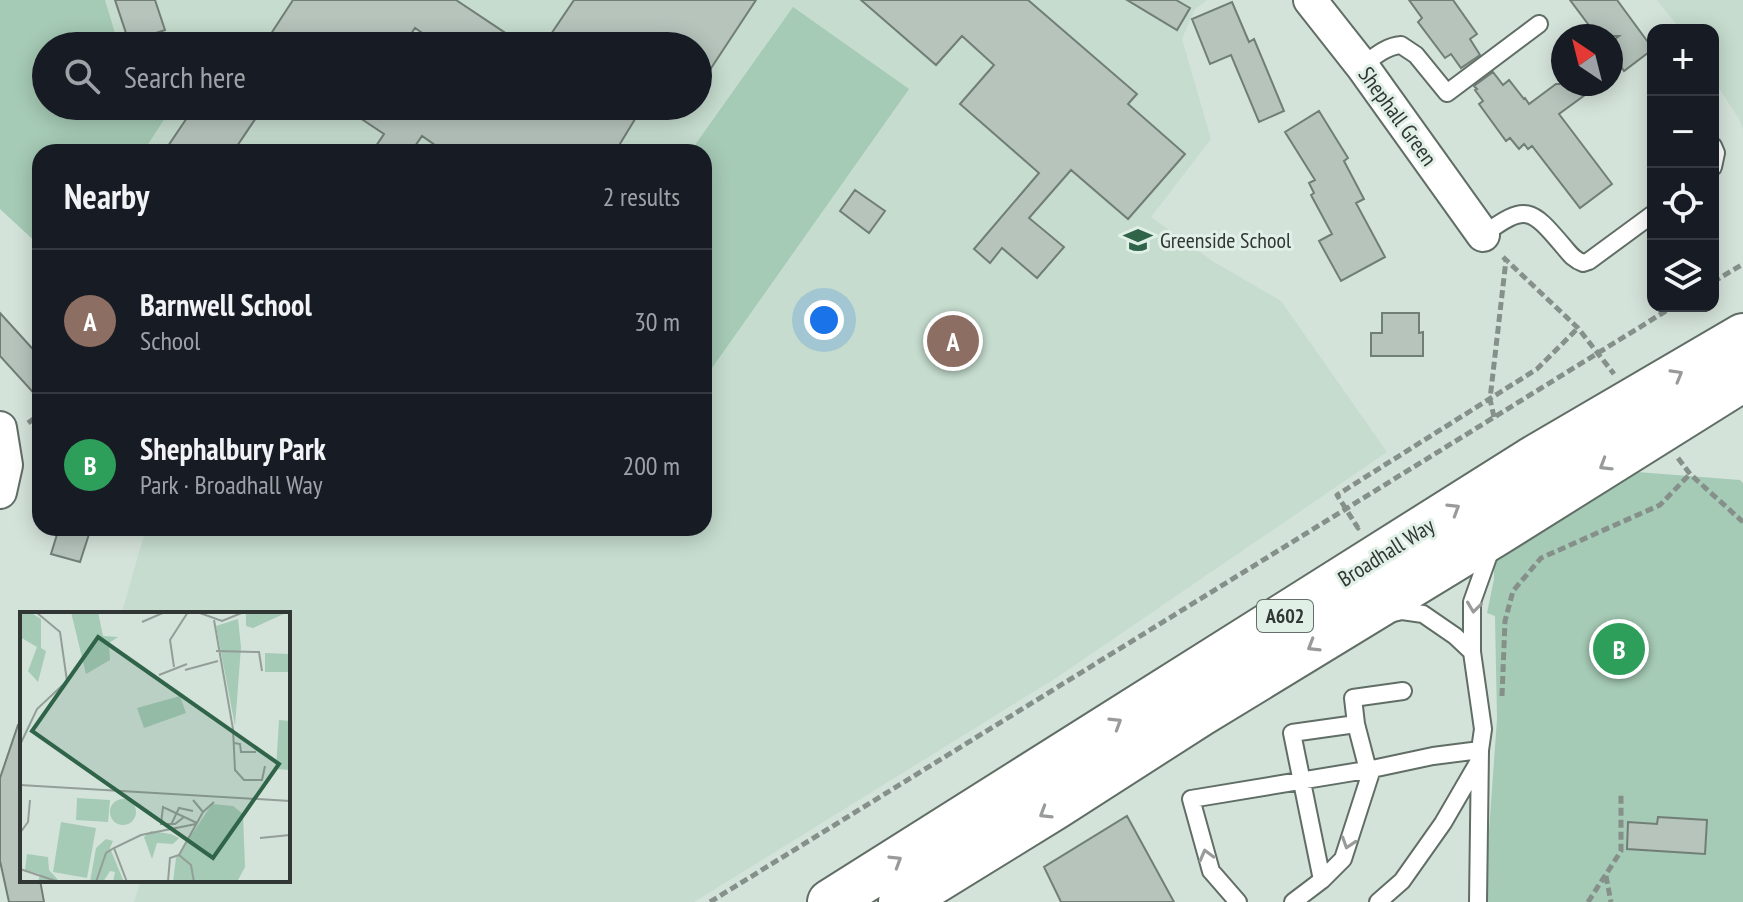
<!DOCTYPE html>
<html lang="en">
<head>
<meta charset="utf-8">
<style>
	body { margin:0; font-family:"PT Sans Narrow",sans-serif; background:#242831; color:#f1f3f6 }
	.controls { position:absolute; right:24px; top:24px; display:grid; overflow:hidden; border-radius:16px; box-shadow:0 4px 20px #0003 }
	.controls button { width:72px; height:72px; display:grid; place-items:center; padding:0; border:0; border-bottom:2px solid #363941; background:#171b24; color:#f1f3f6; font:40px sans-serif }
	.compass { position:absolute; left:1551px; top:24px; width:72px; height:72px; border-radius:50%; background:#171b24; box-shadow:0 4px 20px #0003; rotate:325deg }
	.you { position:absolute; left:824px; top:320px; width:28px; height:28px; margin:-20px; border:6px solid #fff; border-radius:50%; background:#1a73e8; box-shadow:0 0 0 12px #1a73e833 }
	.badge { display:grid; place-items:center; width:52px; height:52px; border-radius:50%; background:#9ab3a8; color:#fff; font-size:26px; font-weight:700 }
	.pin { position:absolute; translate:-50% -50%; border:4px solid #fff; box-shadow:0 2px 8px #0006 }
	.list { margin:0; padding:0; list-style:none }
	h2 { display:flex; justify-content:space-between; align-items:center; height:104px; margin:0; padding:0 32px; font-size:34px }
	h2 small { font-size:26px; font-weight:400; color:#9ea1a6 }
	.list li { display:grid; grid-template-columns:52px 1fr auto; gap:24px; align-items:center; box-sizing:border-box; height:144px; padding:0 32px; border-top:2px solid #363941 }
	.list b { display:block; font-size:30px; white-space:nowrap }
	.list p { margin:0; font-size:26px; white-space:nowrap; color:#9ea1a6 }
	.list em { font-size:26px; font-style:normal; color:#9ea1a6 }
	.icon { flex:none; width:44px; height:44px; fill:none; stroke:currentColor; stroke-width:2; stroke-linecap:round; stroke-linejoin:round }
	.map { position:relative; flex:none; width:1743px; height:902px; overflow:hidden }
	.search { position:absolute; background:#171b24; box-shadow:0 4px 20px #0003; left:32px; top:32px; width:680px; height:88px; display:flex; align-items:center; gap:20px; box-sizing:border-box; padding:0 28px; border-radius:44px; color:#9ea1a6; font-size:30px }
	.panel { position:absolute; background:#171b24; box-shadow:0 4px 20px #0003; left:32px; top:144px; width:680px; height:392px; border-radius:24px }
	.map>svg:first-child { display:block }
	.built { fill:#c5dcce }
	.green { fill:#a5cab5 }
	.building { fill:#b6c4bc; stroke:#717e76; stroke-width:2 }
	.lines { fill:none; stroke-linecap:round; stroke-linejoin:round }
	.lane-casing { stroke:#606e66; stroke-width:20 }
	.street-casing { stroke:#606e66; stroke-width:36 }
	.highway-casing { stroke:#606e66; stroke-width:48 }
	.path { stroke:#86908a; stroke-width:5; stroke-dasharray:8 4; stroke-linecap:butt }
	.lane { stroke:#fff; stroke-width:16 }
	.street { stroke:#fff; stroke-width:32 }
	.highway { stroke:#fff; stroke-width:44 }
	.oneway { stroke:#989b9a }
	.labels { text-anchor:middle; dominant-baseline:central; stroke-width:6; stroke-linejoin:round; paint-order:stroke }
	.shield { fill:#e1f0e7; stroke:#666e6a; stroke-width:2 }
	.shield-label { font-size:20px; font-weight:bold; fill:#313734 }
	.street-label { font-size:22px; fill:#313734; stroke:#e1f0e7 }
	.poi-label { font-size:22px; fill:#313734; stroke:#e1f0e7; text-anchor:start }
	.inset-road { fill:none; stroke:#939e98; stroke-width:2 }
	.view { fill:#2f6449; fill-opacity:0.15; stroke:#2f6449; stroke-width:4 }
	.inset-edge { fill:none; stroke:#313734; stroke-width:4 }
</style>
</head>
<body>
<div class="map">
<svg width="1743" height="902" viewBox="0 0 1743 902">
	<rect width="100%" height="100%" fill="#d4e3da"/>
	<path class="built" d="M 105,0 L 1207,0 L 1195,9 L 1182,39 L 1211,139 L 1151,217 L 1214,262 L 1281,301 L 1387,452 L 1056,678 L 694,902 L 134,902 L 141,880 L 288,880 L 288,614 L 125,614 L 122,612 L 146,528 L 704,528 L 704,152 L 143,152 L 173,106 L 698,106 L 698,46 L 119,46 Z
		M 1657,0 L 1743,0 L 1743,129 L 1739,119 L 1713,79 L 1713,30 L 1681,30 Z"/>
	<path class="green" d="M 0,0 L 105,0 L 119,46 L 46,46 L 46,106 L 173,106 L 143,152 L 40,152 L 40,246 L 0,209 Z
		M 793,7 L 909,89 L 707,375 L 704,373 L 704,152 L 690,152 Z
		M 1637,472 L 1740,480 L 1743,483 L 1743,902 L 1484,902 L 1497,719 L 1495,616 L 1487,613 L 1494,579 L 1494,560 Z"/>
	<path class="building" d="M 115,0 L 155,0 L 165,30 L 129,42 Z
		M 293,0 L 456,0 L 525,46 L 441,46 L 415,28 L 403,46 L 263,46 Z
		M 574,0 L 756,0 L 698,88 L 698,46 L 543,46 Z
		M 861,0 L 1028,0 L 1137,94 L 1128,104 L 1185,154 L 1128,219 L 1071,170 L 1029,218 L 1064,247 L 1037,278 L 1002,248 L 990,263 L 974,249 L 1039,173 L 960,104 L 994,65 L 962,36 L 936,65 Z
		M 1127,0 L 1176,0 L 1190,8 L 1177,30 Z
		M 1409,0 L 1453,0 L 1477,34 L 1470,39 L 1480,55 L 1461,68 L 1451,54 L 1445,58 L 1418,22 L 1422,18 Z
		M 1570,0 L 1617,0 L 1653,49 L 1624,71 L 1622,68 L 1611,76 L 1611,42 L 1619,36 L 1597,36 Z
		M 1232,2 L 1249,42 L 1254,39 L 1284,111 L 1259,122 L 1231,55 L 1210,64 L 1192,19 Z
		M 1493,72 L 1503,85 L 1509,80 L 1524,99 L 1525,98 L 1529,104 L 1556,84 L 1600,84 L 1559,114 L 1612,184 L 1580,208 L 1532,146 L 1528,149 L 1524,144 L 1519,149 L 1510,138 L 1506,141 L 1479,104 L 1483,101 L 1475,90 L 1477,89 L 1474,86 Z
		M 195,106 L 264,106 L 233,152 L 164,152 Z
		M 342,106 L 643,106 L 615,152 L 445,152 L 422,136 L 411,152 L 372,152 L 384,134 Z
		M 1319,111 L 1348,158 L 1344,161 L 1364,199 L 1356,203 L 1385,257 L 1341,281 L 1319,241 L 1332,234 L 1311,195 L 1314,193 L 1309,183 L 1315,180 L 1285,132 Z
		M 855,190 L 885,211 L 869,233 L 840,211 Z
		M 0,313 L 40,357 L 40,400 L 0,356 Z
		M 1382,313 L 1419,313 L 1419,333 L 1423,332 L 1423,356 L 1371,356 L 1371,333 L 1382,333 Z
		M 59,528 L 91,528 L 80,562 L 51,554 Z
		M 18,725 L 22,726 L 22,880 L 40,880 L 44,902 L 9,902 L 0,861 L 0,778 Z
		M 1127,816 L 1174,902 L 1061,902 L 1044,867 Z
		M 1658,817 L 1707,820 L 1705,854 L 1627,849 L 1628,822 L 1657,824 Z"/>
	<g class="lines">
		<defs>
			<path id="lane" d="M 1362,66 C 1374,57 1386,46 1401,45 L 1416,55 L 1447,93 L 1539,24
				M 1713,146 L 1716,153 L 1713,167
				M 1483,235 C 1526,203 1531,208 1564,247 C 1570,254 1574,260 1583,263 L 1589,261 L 1653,214
				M 1389,614 L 1402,611 L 1423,614 L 1455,636 L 1472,652 L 1472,602 L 1492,546
				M 1472,652 L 1483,729 L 1480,750 L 1478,902
				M 1356,724 L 1368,770
				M 1322,880 L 1292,733 L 1356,724 L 1353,698 L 1403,691
				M 1238,902 L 1211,871 L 1191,799 L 1372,769 L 1433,756 L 1480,750
				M 1293,902 L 1322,880 L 1343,859 L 1372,769
				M 1378,902 L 1402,881 L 1443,823 L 1479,761"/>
			<path id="street" d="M 1310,0 L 1362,66 L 1483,235
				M 0,428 L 6,465 L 0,492"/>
			<path id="highway" d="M 830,902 L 1531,460 L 1743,336
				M 901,902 L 1055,807 L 1200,714 L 1497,533 L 1743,379"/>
		</defs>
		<use href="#lane" class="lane-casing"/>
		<use href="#street" class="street-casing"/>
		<use href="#highway" class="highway-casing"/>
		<path class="path" d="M 1503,257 L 1578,328 L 1614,374
			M 1713,282 L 1743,264
			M 1494,417 L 1490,399 L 1506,260
			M 28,423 L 40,414
			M 1678,458 L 1690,474 L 1743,522
			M 1359,527 L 1358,528 L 1337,495 L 1537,369 L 1578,328
			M 1502,696 L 1505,621 L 1513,591 L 1541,558 L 1660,505 L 1690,474
			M 1606,876 L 1611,902
			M 710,902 L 1674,306
			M 1588,902 L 1621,851 L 1621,793"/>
		<use href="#lane" class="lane"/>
		<use href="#street" class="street"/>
		<use href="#highway" class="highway"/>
	</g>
	<defs><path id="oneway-chevron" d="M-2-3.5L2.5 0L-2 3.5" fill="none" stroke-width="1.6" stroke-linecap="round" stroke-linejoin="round" transform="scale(2)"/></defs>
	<g class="oneway">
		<use href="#oneway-chevron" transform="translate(1677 375) rotate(-30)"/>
		<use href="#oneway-chevron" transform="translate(1605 465) rotate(148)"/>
		<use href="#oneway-chevron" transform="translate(1454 509) rotate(-32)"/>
		<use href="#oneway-chevron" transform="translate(1474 607) rotate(97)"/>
		<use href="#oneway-chevron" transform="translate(1313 646) rotate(149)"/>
		<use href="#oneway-chevron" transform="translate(1116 723) rotate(-32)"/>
		<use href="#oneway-chevron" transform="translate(1045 813) rotate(148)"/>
		<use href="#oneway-chevron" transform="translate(1348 843) rotate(108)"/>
		<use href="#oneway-chevron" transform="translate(1206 855) rotate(-105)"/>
		<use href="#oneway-chevron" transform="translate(896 861) rotate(-32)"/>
	</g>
	<defs>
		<symbol id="school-bare" viewBox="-9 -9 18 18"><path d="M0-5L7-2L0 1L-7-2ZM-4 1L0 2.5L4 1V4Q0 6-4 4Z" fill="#2f6449" stroke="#e1f0e7" stroke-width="2.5" paint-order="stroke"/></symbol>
	</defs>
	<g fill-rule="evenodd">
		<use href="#school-bare" x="1118" y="220" width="40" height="40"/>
	</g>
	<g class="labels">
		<rect class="shield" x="1257" y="600" width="56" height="32" rx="6"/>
		<g class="shield-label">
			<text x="1285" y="616">A602</text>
		</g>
		<g class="street-label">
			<text transform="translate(1398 116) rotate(54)">Shephall Green</text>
			<text transform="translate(1386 552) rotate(-32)">Broadhall Way</text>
		</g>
		<g class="poi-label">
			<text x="1160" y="240">Greenside School</text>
		</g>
	</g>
	<g transform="translate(20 612)">
		<rect width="270" height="270" fill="#d4e3da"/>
		<path d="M 10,0 L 21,7 L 21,36 L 26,39 L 18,70 L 8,59 L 17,35 L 0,25 L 1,0 ZM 51,0 L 78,0 L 83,24 L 98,25 L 89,31 L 90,48 L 66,62 ZM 226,0 L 268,0 L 233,16 L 226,14 ZM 218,7 L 221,35 L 215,114 L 196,14 ZM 245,41 L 270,42 L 270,60 L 245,60 ZM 160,84 L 166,101 L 124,116 L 117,96 ZM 259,108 L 270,109 L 270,158 L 256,157 ZM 57,186 L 90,188 L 88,210 L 56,208 ZM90 200a13 13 0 1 1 26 0a13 13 0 1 1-26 0ZM 192,192 L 213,194 L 223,202 L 225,255 L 217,270 L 153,270 L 156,246 ZM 41,210 L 76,216 L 67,266 L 33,260 ZM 131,219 L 151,222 L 159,226 L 153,232 L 137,231 L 132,247 L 124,225 ZM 86,227 L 93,229 L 90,236 L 104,270 L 93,270 L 95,260 L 90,259 L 83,270 L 70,270 L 76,236 ZM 7,242 L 28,245 L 29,258 L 40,270 L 18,270 L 20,262 L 5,258 Z" fill="#a5cab5"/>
		<path class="inset-road" d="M 177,0 L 202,9 L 224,0M 194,8 L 213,117 L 215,158 L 224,168 L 242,168 L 245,154M 122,10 L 145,0M 196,39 L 239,40 L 242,59M 154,55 L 150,28 L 168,0M 165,58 L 198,49M 139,63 L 167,52M 214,131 L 220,132 L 221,140 L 236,140M 0,133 L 17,97 L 47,69 L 40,20 L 16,0M 0,173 L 270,189M 173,188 L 183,200 L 194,190M 164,205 L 155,212 L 141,212 L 143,195 L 177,211M 151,213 L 159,196 L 173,199M 0,221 L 8,210 L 10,188M 240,226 L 270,223M 0,257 L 39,270M 76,270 L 86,241 L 94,236M 107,270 L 94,236 L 121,223 L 176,212M 130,270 L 148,269 L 150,246 L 159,243M 174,270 L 171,253 L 159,243 L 183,200"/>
		<path class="view" d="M 78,25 L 259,152 L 193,246 L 12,119 Z"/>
		<rect width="270" height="270" class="inset-edge"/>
	</g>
</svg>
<div class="controls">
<button>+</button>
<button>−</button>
<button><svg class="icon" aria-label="locate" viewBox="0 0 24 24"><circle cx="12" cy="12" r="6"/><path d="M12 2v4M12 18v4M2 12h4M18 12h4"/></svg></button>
<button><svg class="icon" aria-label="layers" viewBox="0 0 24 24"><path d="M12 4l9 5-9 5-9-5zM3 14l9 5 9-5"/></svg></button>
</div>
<svg class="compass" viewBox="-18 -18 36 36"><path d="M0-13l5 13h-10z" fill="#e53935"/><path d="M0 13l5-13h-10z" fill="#9ea1a6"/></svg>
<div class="you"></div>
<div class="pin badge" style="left:953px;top:341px;background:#8d6e63">A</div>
<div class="pin badge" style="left:1619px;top:649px;background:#2e9e5b">B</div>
<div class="search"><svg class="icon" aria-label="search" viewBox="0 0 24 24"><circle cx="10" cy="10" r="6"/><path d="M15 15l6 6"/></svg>Search here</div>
<section class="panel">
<h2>Nearby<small>2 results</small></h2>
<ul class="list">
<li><span class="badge" style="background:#8d6e63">A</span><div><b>Barnwell School</b><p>School</p></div><em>30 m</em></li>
<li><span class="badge" style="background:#2e9e5b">B</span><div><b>Shephalbury Park</b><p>Park · Broadhall Way</p></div><em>200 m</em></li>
</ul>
</section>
</div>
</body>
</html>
